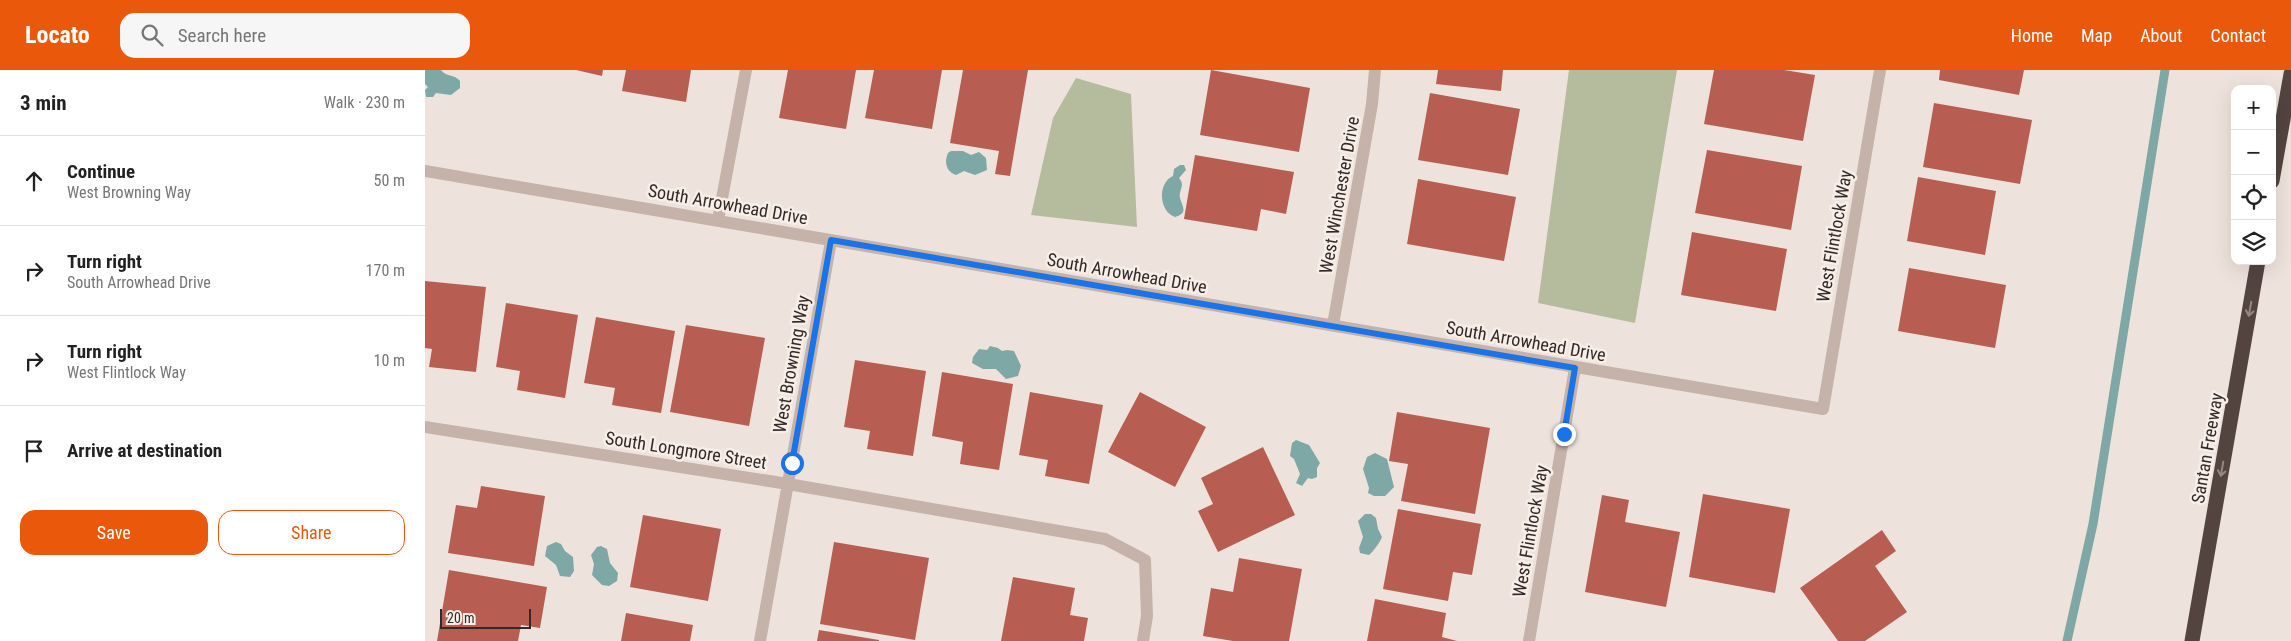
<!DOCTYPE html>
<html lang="en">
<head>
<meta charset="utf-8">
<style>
	body { margin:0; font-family:"Roboto Condensed",sans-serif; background:#f6f6f6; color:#222 }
	.controls { position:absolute; right:15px; top:15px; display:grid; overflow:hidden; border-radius:10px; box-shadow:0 5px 20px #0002 }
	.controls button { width:45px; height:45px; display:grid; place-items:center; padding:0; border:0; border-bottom:1px solid #e0e0e0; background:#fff; color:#222; font:25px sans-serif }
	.scale { position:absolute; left:15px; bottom:12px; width:91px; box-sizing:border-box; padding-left:5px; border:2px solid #332a28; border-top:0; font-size:14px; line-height:18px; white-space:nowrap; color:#332a28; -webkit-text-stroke:4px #f7eee7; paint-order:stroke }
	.stop { position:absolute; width:15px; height:15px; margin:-11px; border:4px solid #1a73e8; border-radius:50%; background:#fff }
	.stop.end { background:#1a73e8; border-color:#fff; box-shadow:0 1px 5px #0008 }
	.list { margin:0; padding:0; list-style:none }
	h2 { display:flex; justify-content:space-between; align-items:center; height:65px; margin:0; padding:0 20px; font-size:21px }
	h2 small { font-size:16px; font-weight:400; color:#767676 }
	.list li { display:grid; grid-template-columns:32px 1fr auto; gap:15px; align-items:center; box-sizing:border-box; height:90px; padding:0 20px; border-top:1px solid #e0e0e0 }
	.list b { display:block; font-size:19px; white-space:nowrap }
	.list p { margin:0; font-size:16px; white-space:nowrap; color:#767676 }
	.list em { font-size:16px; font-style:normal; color:#767676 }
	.actions { display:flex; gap:10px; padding:15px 20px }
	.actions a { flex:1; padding:11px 0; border:1px solid #ea580c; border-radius:15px; text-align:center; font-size:18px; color:#ea580c }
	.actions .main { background:#ea580c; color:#fff }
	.icon { flex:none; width:28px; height:28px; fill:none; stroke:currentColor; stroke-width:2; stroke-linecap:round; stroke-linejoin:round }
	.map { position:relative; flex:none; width:1866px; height:571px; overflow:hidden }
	header { display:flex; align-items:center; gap:30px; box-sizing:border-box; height:70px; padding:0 25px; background:#ea580c; color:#fff }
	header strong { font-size:24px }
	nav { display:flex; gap:28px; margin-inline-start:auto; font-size:18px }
	.search { width:350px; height:45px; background:#f6f6f6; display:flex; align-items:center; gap:12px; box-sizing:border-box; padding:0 18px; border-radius:15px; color:#767676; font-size:19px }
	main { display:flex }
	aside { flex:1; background:#fff }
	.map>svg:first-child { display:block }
	.green { fill:#b5bc9d }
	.water { fill:#7ea8a5 }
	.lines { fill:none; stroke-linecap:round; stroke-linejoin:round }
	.stream { stroke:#7ea8a5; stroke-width:9 }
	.building { fill:#b75d51 }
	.minor { stroke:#c5b2a9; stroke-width:12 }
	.highway { stroke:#534440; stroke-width:15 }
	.oneway { stroke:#958883 }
	.route { stroke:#1a73e8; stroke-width:6 }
	.labels { text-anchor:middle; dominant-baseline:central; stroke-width:5; stroke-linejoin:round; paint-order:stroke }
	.street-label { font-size:18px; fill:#332a28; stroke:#f7eee7 }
</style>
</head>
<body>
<header>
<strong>Locato</strong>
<div class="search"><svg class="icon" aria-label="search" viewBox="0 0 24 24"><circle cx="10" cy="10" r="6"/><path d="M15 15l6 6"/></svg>Search here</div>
<nav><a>Home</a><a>Map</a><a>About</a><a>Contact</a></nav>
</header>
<main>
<aside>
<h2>3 min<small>Walk · 230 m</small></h2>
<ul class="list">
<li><svg class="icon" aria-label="ahead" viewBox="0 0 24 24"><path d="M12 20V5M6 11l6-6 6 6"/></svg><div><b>Continue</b><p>West Browning Way</p></div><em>50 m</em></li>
<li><svg class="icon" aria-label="right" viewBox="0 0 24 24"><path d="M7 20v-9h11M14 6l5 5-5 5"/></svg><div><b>Turn right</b><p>South Arrowhead Drive</p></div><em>170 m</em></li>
<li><svg class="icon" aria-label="right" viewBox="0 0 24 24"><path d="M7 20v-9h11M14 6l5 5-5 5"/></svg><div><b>Turn right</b><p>West Flintlock Way</p></div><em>10 m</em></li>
<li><svg class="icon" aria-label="arrive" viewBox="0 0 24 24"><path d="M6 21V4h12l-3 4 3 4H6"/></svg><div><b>Arrive at destination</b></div></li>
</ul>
<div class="actions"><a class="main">Save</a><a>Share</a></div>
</aside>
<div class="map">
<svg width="1866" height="571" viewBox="0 0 1866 571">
	<rect width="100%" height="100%" fill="#eee3dc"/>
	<path class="green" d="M 1144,0 L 1252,0 L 1210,253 L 1113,233 Z
		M 651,8 L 706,24 L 712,157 L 606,145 L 628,48 Z"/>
	<path class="water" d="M 0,0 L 16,0 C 21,7 29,4 35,11 L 35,18 L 26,25 L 11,23 L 8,27 L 1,27 L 0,20 L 3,17 L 0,14 Z
		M 526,81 L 538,81 L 546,85 L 554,82 L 561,88 L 562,100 L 550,105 L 539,101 L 531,105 C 521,102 519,92 523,83 Z
		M 755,95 L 759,95 L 761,100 L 754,108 C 761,116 753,120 755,128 C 757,136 764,143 750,147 C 734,142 732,113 748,106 L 749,99 Z
		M 565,276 L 573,278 L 577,281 L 582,280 L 589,281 L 596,296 L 593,306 L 581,309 L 571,299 L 558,299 L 547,293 L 548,287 L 554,279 L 562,280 Z
		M 871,370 L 884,375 L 895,393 L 892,398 L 892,407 L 887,409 L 883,408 L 877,416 L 871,413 L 875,404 L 869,389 L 865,386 L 867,373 Z
		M 950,383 L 962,389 L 969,417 L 960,426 L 949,426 L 943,423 L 944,418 L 938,399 L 942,387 Z
		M 940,444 L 946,444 L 951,448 L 953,459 L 957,467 C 956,471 947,483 944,485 L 935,483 L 934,478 L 938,467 L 933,451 Z
		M 131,472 L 136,474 L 140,481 L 148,487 L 149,501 L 145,507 L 135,506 L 131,495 L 120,486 L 122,476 Z
		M 176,476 L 182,479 L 185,493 L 193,503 L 192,511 L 184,516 L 177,515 L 167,505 L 169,494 L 166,485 L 172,477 Z"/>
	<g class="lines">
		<path class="stream" d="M 1642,571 L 1668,454 L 1740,0"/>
	</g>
	<path class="building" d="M 151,0 L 178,0 L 177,6 Z
		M 201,0 L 266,0 L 261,32 L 197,21 Z
		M 363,0 L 431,0 L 421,59 L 354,48 Z
		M 449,0 L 517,0 L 507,59 L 440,48 Z
		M 538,0 L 603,0 L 585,106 L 570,104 L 574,81 L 525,73 Z
		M 786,0 L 885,18 L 874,82 L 775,65 Z
		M 1013,0 L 1078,0 L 1076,21 L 1011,14 Z
		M 1289,0 L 1359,0 L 1390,5 L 1378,71 L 1279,54 Z
		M 1515,0 L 1599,0 L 1594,25 L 1514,10 Z
		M 1005,23 L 1095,39 L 1083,105 L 993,90 Z
		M 1509,33 L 1607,50 L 1595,114 L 1498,97 Z
		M 1282,80 L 1377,96 L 1366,160 L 1270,143 Z
		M 770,85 L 869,102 L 861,144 L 836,139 L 832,161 L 759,149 Z
		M 1493,107 L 1571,121 L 1560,185 L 1482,171 Z
		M 993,109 L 1091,127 L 1079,191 L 982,174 Z
		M 1267,162 L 1362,179 L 1351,241 L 1256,225 Z
		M 1484,198 L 1581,215 L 1570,278 L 1473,261 Z
		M 0,211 L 61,217 L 51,302 L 4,297 L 7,279 L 0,278 Z
		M 81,233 L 153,245 L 140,328 L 92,320 L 95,301 L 71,297 Z
		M 171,247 L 250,261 L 236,343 L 187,335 L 190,318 L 159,313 Z
		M 261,255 L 340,268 L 324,356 L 245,342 Z
		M 430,290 L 501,301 L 488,386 L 442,379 L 445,361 L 419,357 Z
		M 517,302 L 588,314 L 574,400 L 535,394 L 538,372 L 507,366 Z
		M 605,322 L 678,335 L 664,414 L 620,406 L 623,390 L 594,385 Z
		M 715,322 L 781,357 L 750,417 L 683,382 Z
		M 972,342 L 1065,358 L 1050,444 L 976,431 L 983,394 L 964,391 Z
		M 838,377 L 870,445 L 793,482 L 773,441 L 788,434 L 776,408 Z
		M 56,416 L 120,426 L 109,496 L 23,483 L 31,435 L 52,438 Z
		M 1278,424 L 1365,439 L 1350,523 L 1264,507 Z
		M 1177,425 L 1204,430 L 1200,452 L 1255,462 L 1241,537 L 1160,522 Z
		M 973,439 L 1056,454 L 1047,505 L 1028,502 L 1023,531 L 958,519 Z
		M 218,445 L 296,459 L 283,531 L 205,517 Z
		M 1457,460 L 1471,481 L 1450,496 L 1482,542 L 1440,571 L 1413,571 L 1375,518 Z
		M 409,472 L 504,488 L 490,570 L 395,554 Z
		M 814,488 L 877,499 L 864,571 L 808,571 L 778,566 L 786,518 L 808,522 Z
		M 24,500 L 122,517 L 115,558 L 96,555 L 93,571 L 12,571 Z
		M 588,507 L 650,518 L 645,545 L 663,548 L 659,571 L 576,571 Z
		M 950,529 L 1021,543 L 1017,567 L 1032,571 L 942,571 Z
		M 201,543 L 268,555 L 265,571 L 196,571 Z
		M 394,560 L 454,570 L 454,571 L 392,571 Z"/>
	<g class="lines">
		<path class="minor" d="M 0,101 L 1398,339 L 1455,0
			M 293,150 L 321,0
			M 908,255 L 947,34 L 950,0
			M 0,357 L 363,414 L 680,469 L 720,490 L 722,546 L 718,571
			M 335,571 L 406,171
			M 1104,571 L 1150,298"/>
		<path class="highway" d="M 1847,111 L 1866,4
			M 1767,571 L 1833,191"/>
	</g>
	<defs><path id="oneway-shaft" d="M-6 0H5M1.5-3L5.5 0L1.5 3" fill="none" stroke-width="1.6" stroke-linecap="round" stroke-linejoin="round" transform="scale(1.25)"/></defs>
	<g class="oneway">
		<use href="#oneway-shaft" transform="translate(1825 239) rotate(100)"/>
		<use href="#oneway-shaft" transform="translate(1797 399) rotate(100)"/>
	</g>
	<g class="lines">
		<path class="route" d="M 367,393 L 406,170 L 1150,298 L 1139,364"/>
	</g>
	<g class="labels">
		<g class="street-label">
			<text transform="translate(914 125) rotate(-80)">West Winchester Drive</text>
			<text transform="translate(303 134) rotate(10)">South Arrowhead Drive</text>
			<text transform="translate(1409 166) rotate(-80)">West Flintlock Way</text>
			<text transform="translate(702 203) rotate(10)">South Arrowhead Drive</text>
			<text transform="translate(1101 271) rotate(10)">South Arrowhead Drive</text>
			<text transform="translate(366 294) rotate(-80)">West Browning Way</text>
			<text transform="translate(1782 378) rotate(-80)">Santan Freeway</text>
			<text transform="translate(261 380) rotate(9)">South Longmore Street</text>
			<text transform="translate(1105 461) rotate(-80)">West Flintlock Way</text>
		</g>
	</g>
</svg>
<div class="controls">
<button>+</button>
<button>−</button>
<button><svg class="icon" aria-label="locate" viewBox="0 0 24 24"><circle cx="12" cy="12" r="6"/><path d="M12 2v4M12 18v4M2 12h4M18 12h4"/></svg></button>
<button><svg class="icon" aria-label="layers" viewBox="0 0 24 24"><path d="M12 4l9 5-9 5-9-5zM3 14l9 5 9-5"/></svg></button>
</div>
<div class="scale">20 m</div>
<div class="stop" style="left:367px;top:393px"></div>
<div class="stop end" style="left:1139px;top:364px"></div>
</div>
</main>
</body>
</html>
